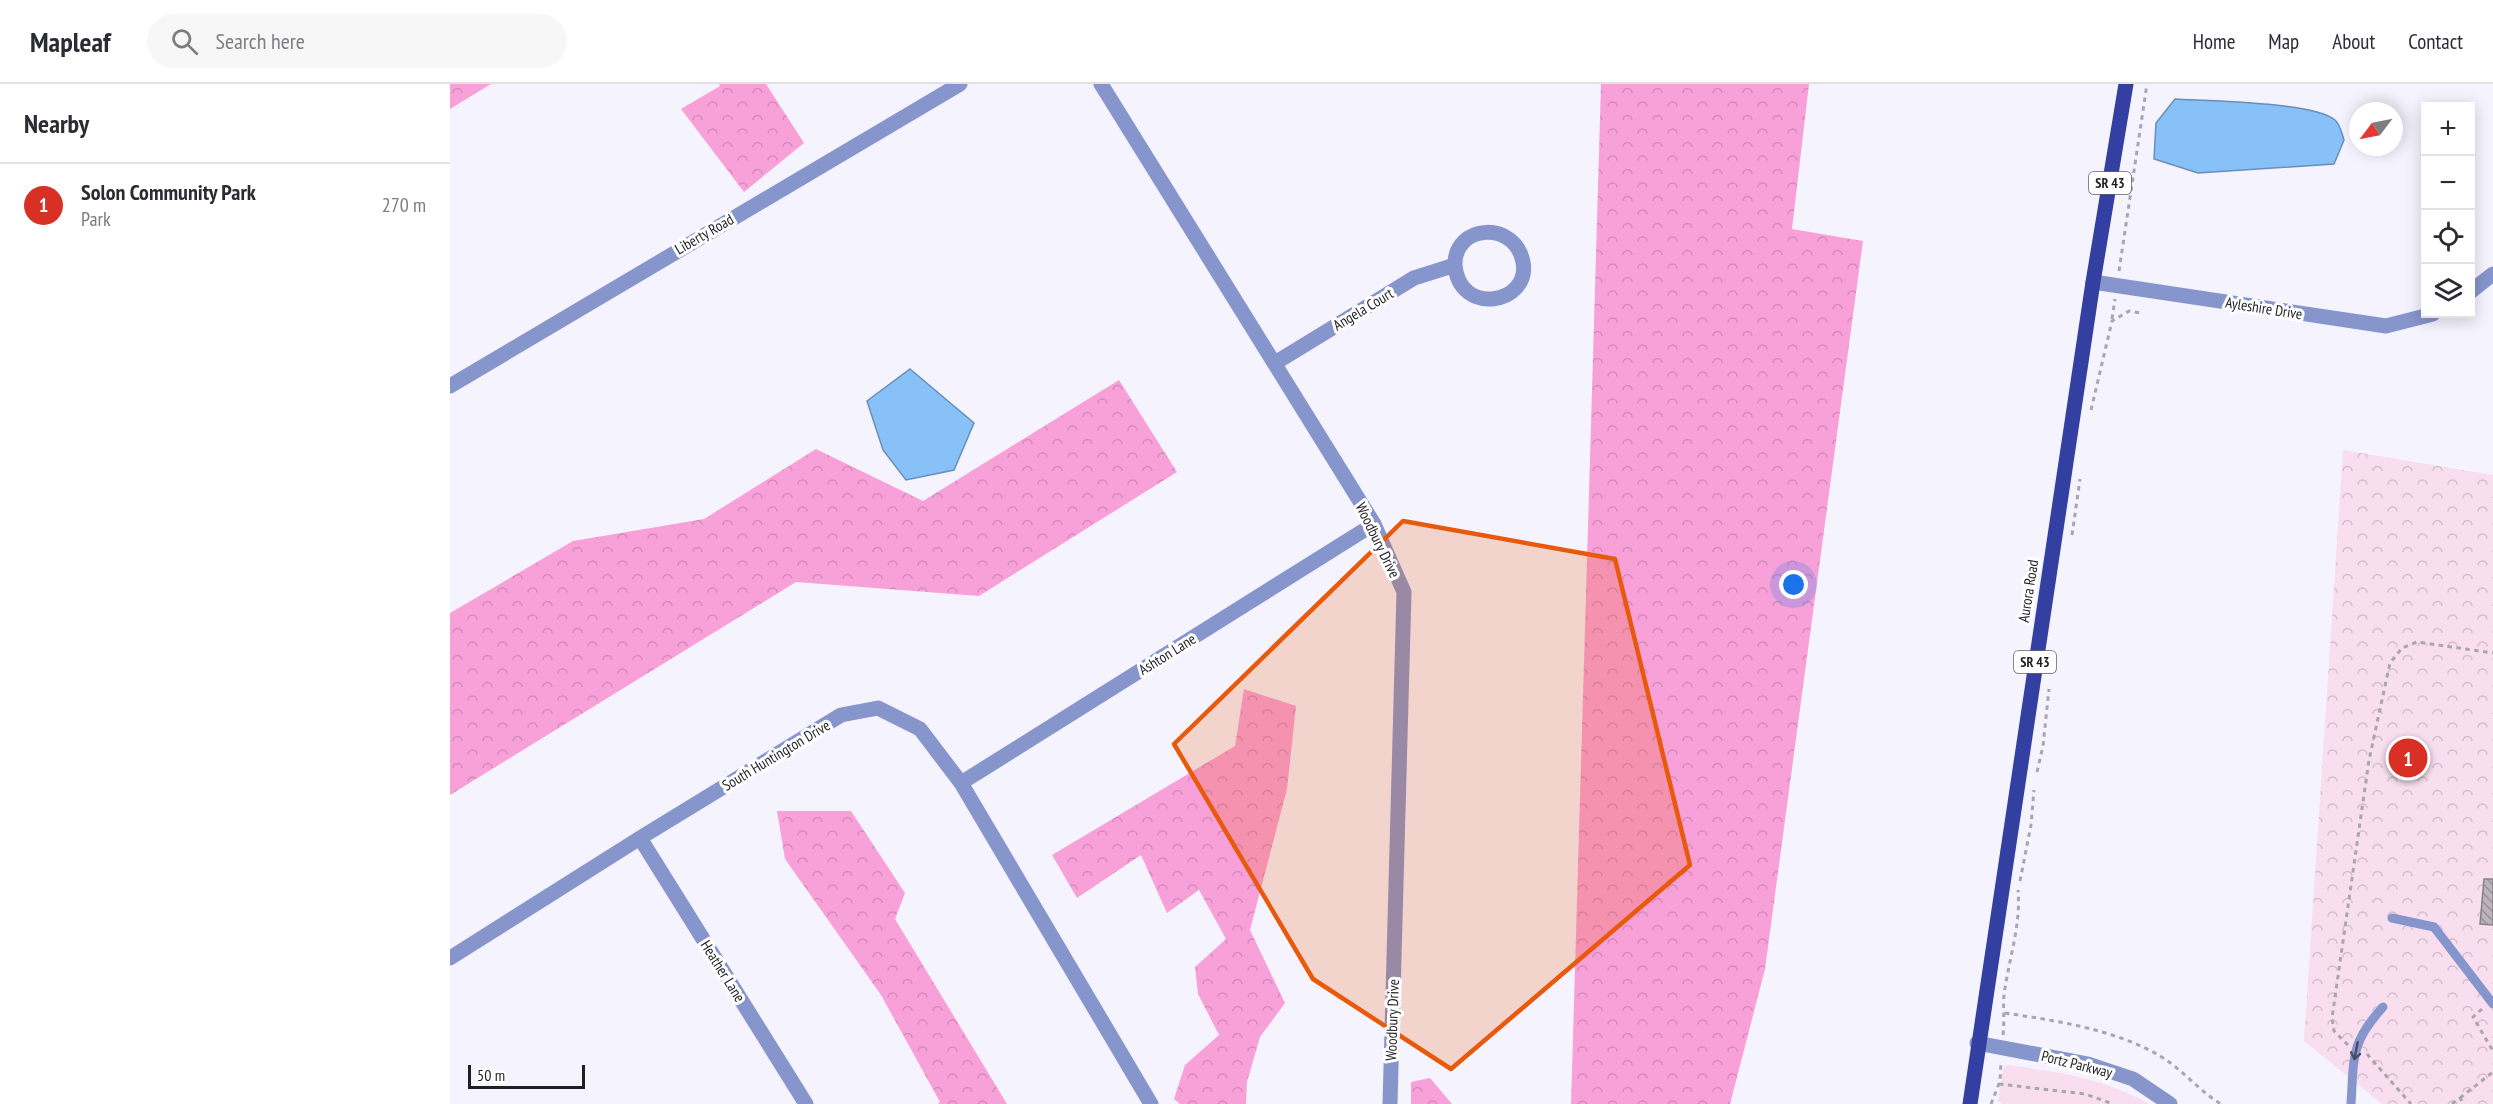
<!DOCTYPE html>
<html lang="en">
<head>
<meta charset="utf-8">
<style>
	body { margin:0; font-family:"PT Sans Narrow",sans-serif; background:#f7f7f7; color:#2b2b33 }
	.controls { position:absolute; right:18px; top:18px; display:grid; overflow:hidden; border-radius:0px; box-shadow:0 3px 15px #0003 }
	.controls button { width:54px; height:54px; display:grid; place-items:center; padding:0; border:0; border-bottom:2px solid #e1e1e2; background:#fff; color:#2b2b33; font:30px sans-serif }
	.compass { position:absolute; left:1899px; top:18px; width:54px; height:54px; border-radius:50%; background:#fff; box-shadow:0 3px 15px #0003; rotate:238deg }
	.scale { position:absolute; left:18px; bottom:15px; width:117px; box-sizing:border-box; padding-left:6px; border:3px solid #1f1e23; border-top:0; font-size:16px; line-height:21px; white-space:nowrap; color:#1f1e23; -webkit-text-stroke:4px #fff; paint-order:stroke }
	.you { position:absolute; left:1344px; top:501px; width:21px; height:21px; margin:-15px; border:4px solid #fff; border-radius:50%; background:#1a73e8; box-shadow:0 0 0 9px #1a73e833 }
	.badge { display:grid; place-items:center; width:39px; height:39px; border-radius:50%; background:#d93025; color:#fff; font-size:20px; font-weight:700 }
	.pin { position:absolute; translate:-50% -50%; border:3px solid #fff; box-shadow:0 2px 6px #0006 }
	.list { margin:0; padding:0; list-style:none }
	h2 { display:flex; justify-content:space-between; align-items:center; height:78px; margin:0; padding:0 24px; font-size:26px }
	h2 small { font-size:20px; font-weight:400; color:#7c7c81 }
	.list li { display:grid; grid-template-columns:39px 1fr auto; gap:18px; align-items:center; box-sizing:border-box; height:84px; padding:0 24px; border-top:2px solid #e1e1e2 }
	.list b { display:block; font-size:22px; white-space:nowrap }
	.list p { margin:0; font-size:20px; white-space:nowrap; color:#7c7c81 }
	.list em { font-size:20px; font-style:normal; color:#7c7c81 }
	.icon { flex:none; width:33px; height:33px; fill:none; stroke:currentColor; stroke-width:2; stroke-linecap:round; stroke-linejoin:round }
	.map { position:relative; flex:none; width:2043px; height:1020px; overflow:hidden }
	header { display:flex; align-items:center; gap:36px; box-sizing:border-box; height:84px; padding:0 30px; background:#fff; border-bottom:2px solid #e1e1e2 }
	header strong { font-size:28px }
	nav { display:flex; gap:33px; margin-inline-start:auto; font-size:21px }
	.search { width:420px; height:54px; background:#f7f7f7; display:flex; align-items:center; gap:15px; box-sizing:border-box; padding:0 21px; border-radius:33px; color:#7c7c81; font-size:22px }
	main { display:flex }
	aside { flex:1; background:#fff }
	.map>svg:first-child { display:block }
	.green { fill:#f8deee }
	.forest { fill:url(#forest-crowns) }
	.park { fill:url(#park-crowns) }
	.water { fill:#88c0f8; stroke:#688fb8; stroke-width:1.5 }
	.building { fill:url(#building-back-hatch); stroke:#88808a; stroke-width:1.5 }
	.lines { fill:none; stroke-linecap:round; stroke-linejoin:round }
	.path { stroke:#a8a6af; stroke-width:3; stroke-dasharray:4.5 4.5; stroke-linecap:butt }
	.service { stroke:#8695cc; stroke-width:9 }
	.minor { stroke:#8695cc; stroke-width:15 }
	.tertiary { stroke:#8695cc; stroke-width:15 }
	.primary { stroke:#3340a1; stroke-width:15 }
	.oneway { stroke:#484e67 }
	.marked { fill:#e8590c; fill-opacity:0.2; stroke:#e8590c; stroke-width:4.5; stroke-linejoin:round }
	.labels { text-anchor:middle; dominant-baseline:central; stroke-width:6; stroke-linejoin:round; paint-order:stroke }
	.shield { fill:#fff; stroke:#626265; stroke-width:1.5 }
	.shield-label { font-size:14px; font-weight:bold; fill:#1f1e23 }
	.street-label { font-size:15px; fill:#1f1e23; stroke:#fff }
</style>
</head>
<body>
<header>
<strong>Mapleaf</strong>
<div class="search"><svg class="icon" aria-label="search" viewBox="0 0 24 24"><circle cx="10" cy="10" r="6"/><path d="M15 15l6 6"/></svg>Search here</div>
<nav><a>Home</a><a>Map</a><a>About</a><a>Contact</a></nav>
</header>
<main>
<aside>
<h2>Nearby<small></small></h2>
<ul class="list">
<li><span class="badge">1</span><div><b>Solon Community Park</b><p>Park</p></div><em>270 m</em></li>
</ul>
</aside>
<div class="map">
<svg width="2043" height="1020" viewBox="0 0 2043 1020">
	<defs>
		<pattern id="forest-crowns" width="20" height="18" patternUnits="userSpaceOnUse" patternTransform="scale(1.5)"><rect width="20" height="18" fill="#f8a1d9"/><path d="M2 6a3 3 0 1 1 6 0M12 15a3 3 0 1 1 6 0" fill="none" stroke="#d48aba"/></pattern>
		<pattern id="park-crowns" width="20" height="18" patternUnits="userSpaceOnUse" patternTransform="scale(1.5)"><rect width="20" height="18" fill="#f8deee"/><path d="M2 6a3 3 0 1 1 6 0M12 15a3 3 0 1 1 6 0" fill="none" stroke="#d4becc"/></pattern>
		<pattern id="building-back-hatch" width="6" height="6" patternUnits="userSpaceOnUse" patternTransform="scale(1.5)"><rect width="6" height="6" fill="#bcb3bf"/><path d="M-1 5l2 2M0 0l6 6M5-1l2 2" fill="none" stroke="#98919b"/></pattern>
	</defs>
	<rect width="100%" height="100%" fill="#f5f3fe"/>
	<path class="green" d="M 1557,981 C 1608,988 1654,994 1699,1020 L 1552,1020 L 1548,1017 L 1553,985 Z"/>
	<path class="forest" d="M 0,0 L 41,0 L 0,25 Z
		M 269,0 L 316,0 L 354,59 L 294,108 L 231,25 L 270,2 Z
		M 1151,0 L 1359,0 L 1342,145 L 1413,157 L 1315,885 L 1280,1020 L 1121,1020 Z
		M 669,296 L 727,388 L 529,512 L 346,498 L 0,711 L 0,529 L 123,457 L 254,435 L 366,365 L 473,417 Z
		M 794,605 L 846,622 L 837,705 L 800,846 L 835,919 L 810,953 L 797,998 L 796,1020 L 730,1020 L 724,1015 L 735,981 L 769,951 L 748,910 L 745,883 L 776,855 L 749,806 L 717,829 L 691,771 L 627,814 L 602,771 L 785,662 Z
		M 327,727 L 401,727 L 455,809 L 445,835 L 557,1020 L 488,1020 L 490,1018 L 431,911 L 335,775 Z
		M 980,994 L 1002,1020 L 961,1020 L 961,998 Z"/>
	<path class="park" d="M 1893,366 L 2043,391 L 2043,1020 L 1932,1020 L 1854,957 Z"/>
	<path class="water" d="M 1725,15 C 1757,17 1864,18 1885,36 C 1890,40 1892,50 1894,56 L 1884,80 L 1748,89 L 1704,75 L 1706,39 Z
		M 460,285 L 524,339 L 504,386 L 456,396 L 433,366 L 417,317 Z"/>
	<path class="building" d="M 2034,795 L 2043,795 L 2043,841 L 2030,840 Z"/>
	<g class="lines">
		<path class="path" d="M 1669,187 L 1697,0
			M 1662,235 L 1665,215
			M 1641,326 L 1662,237 L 1679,227 L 1691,229
			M 1622,451 L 1630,395
			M 1587,688 L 1593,662 L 1599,605
			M 1570,797 L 1581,741 L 1584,706
			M 2032,925 L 2023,933 L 2043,967
			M 1555,929 C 1607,937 1664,945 1710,972 C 1732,985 1749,1007 1771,1020
			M 1553,951 C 1555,935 1552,920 1555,904 C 1560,872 1571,839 1568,806
			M 1898,961 L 1884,947 L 1882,934 L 1919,676 L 1940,579 L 1952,564 L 1967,558 L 2043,569
			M 1917,970 L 1961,1020
			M 1549,1000 L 1635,1010 L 1663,1020
			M 2010,1014 L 2043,988
			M 1541,1020 L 1550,997 L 1551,978
			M 2002,1020 L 2010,1014 L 2014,1020"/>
		<path class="service" d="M 1942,834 L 1984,843 L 2043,920
			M 1901,1020 C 1904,974 1900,959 1933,923"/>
		<path class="minor" d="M 651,0 L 924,440 L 954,508 L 940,1020
			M 1643,198 L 1936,242 L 1983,230
			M 2020,208 L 2043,190
			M 825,279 L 964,194 L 1005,181 C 1004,140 1065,136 1073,178 C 1081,220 1009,233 1005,181
			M 511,699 L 924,440
			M 190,754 L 356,1020
			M 0,874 L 190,754 L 391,631 L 428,624 L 470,645 L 511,699 L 701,1020
			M 1527,959 L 1638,980 L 1683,995 L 1720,1020"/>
		<path class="tertiary" d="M 0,302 L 510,0"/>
		<path class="primary" d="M 1520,1020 L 1643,198 L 1676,0"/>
	</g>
	<defs><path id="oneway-shaft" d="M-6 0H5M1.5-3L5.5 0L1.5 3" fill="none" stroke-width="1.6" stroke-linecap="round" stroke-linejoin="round" transform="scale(1.5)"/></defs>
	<use class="oneway" href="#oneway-shaft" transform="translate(1906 967) rotate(101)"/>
	<path class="marked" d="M 953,437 L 1165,475 L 1240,781 L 1001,985 L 863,895 L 724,660 Z"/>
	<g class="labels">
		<g class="shield">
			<rect x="1639" y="88" width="42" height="22" rx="4.5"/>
			<rect x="1564" y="567" width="42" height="22" rx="4.5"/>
		</g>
		<g class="shield-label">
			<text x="1660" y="99">SR 43</text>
			<text x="1585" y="578">SR 43</text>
		</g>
		<g class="street-label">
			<text transform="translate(254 150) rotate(-30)">Liberty Road</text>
			<text transform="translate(1814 224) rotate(9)">Ayleshire Drive</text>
			<text transform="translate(913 225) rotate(-31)">Angela Court</text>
			<text transform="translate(928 456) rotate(64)">Woodbury Drive</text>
			<text transform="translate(1578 507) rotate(-81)">Aurora Road</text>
			<text transform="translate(717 570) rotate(-32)">Ashton Lane</text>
			<text transform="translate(326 671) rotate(-31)">South Huntington Drive</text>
			<text transform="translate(273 887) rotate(58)">Heather Lane</text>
			<text transform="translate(942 936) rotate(-88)">Woodbury Drive</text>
			<text transform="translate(1627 980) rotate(14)">Portz Parkway</text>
		</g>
	</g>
</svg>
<div class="controls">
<button>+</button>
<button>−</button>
<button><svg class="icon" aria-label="locate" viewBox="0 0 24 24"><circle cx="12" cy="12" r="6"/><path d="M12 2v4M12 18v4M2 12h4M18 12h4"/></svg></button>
<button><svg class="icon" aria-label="layers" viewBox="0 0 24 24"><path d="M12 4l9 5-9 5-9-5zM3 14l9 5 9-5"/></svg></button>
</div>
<svg class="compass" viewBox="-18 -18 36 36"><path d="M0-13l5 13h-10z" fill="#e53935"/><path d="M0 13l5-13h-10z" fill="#7c7c81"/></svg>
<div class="scale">50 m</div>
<div class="you"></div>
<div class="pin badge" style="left:1958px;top:674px">1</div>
</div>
</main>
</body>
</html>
